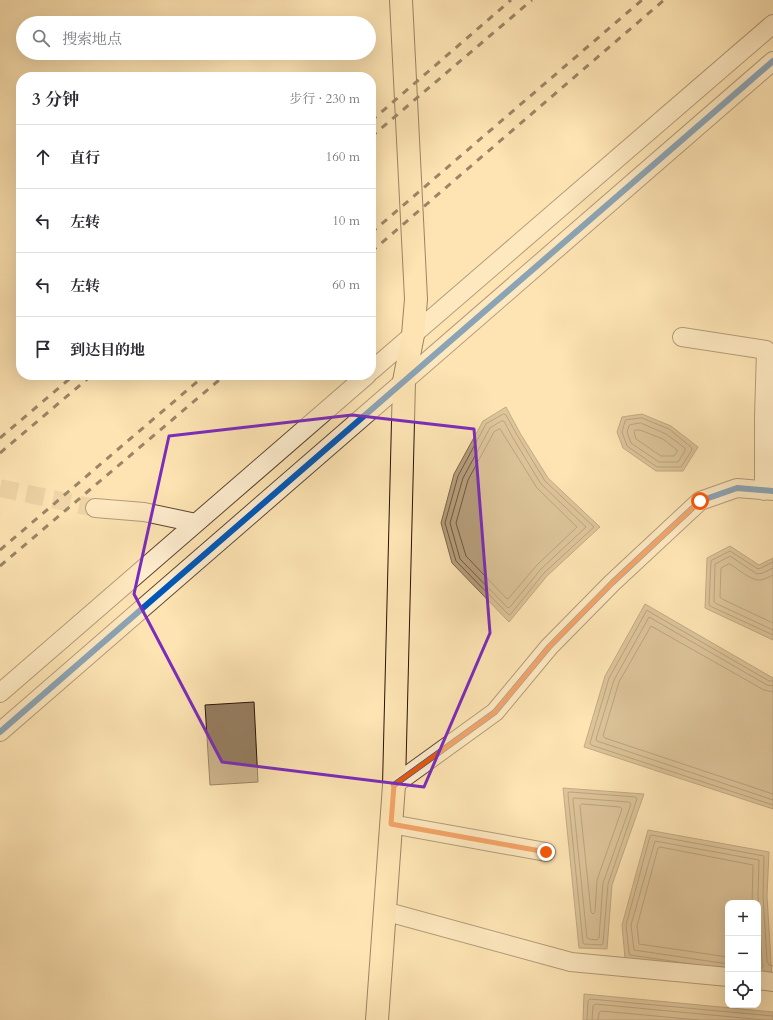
<!DOCTYPE html>
<html lang="zh">
<head>
<meta charset="utf-8">
<style>
	body { margin:0; font-family:Cardo,"Noto Serif SC",serif; background:#f2f2f3; color:#2b2b33 }
	.controls { position:absolute; right:12px; bottom:12px; display:grid; overflow:hidden; border-radius:8px; box-shadow:0 4px 16px #0002 }
	.controls button { width:36px; height:36px; display:grid; place-items:center; padding:0; border:0; border-bottom:1px solid #e1e1e2; background:#fff; color:#2b2b33; font:20px sans-serif }
	.stop { position:absolute; width:12px; height:12px; margin:-9px; border:3px solid #ea580c; border-radius:50%; background:#fff }
	.stop.end { background:#ea580c; border-color:#fff; box-shadow:0 1px 4px #0008 }
	.list { margin:0; padding:0; list-style:none }
	h2 { display:flex; justify-content:space-between; align-items:center; height:52px; margin:0; padding:0 16px; font-size:17px }
	h2 small { font-size:13px; font-weight:400; color:#7c7c81 }
	.list li { display:grid; grid-template-columns:26px 1fr auto; gap:12px; align-items:center; box-sizing:border-box; height:64px; padding:0 16px; border-top:1px solid #e1e1e2 }
	.list b { display:block; font-size:15px; white-space:nowrap }
	.list em { font-size:13px; font-style:normal; color:#7c7c81 }
	.icon { flex:none; width:22px; height:22px; fill:none; stroke:currentColor; stroke-width:2; stroke-linecap:round; stroke-linejoin:round }
	.map { position:relative; flex:none; width:773px; height:1020px; overflow:hidden }
	.search { position:absolute; background:#fff; box-shadow:0 4px 16px #0002; left:16px; top:16px; width:360px; height:44px; display:flex; align-items:center; gap:10px; box-sizing:border-box; padding:0 14px; border-radius:22px; color:#7c7c81; font-size:15px }
	.panel { position:absolute; background:#fff; box-shadow:0 4px 16px #0002; left:16px; top:72px; width:360px; height:308px; border-radius:16px }
	.map>svg:first-child { display:block }
	.water { fill:#b59d7a; stroke:#7c654e }
	.lines { fill:none; stroke-linecap:round; stroke-linejoin:round }
	.shore { stroke:#6e5842; stroke-width:1 }
	.building { fill:#967f62; stroke:#26120b }
	.minor-tunnel { stroke:#dec49a; stroke-width:18; stroke-dasharray:18 9; stroke-linecap:butt }
	.minor-casing { stroke:#5c4635; stroke-width:20 }
	.major-casing { stroke:#26120b; stroke-width:24 }
	.minor { stroke:#feedce; stroke-width:18 }
	.major { stroke:#fee4b3; stroke-width:22 }
	.rail { stroke:#26120b; stroke-width:3; stroke-dasharray:7 7; stroke-linecap:butt }
	.cycleway-casing { stroke:#feedce; stroke-width:8 }
	.cycleway { stroke:#0057b8; stroke-width:6 }
	.route { stroke:#ea580c; stroke-width:5 }
	.marked { fill:none; stroke:#7b2cbf; stroke-width:3; stroke-linejoin:round }
</style>
</head>
<body>
<div class="map">
<svg width="773" height="1020" viewBox="0 0 773 1020">
	<rect width="100%" height="100%" fill="#fee4b3"/>
	<filter id="stains"><feTurbulence type="fractalNoise" baseFrequency=".005" numOctaves="4"/><feColorMatrix values="0 0 0 0 .2 0 0 0 0 .09 0 0 0 0 .02 0 0 0 .5 -.17"/></filter>
	<radialGradient id="worn" r=".72"><stop offset=".6" stop-color="#630" stop-opacity="0"/><stop offset="1" stop-color="#630" stop-opacity=".3"/></radialGradient>
	<path class="water" d="M 506,407 L 520,433 L 548,478 L 600,527 L 547,576 L 509,622 L 452,563 L 441,523 L 454,474 L 483,421 Z
		M 642,414 L 671,426 L 698,447 L 683,471 L 656,471 L 623,448 L 617,432 L 622,417 Z
		M 730,546 L 759,565 L 773,558 L 773,640 L 705,608 L 707,558 Z
		M 645,604 L 773,678 L 773,809 L 584,747 L 605,676 Z
		M 563,788 L 644,794 L 612,885 L 607,949 L 579,948 Z
		M 648,830 L 769,852 L 767,896 L 772,979 L 758,977 L 758,903 L 728,903 L 728,973 L 625,958 L 622,925 Z
		M 584,994 L 773,1012 L 773,1020 L 583,1020 Z"/>
	<g class="lines">
		<path class="shore" d="M 504,414 L 506,415 L 517,435 L 545,481 L 594,527 L 544,573 L 510,615 L 509,615 L 456,561 L 445,523 L 458,476 L 486,424 Z
			M 642,418 L 669,429 L 691,447 L 692,450 L 681,467 L 657,467 L 627,446 L 622,432 L 625,421 L 626,420 Z
			M 502,421 L 504,421 L 513,438 L 541,484 L 586,527 L 541,569 L 510,607 L 508,608 L 460,559 L 450,523 L 463,478 L 490,428 Z
			M 641,423 L 666,434 L 685,448 L 685,451 L 678,462 L 659,462 L 631,443 L 627,432 L 629,426 L 630,425 Z
			M 500,429 L 537,488 L 577,527 L 537,565 L 508,599 L 506,598 L 466,556 L 456,523 L 468,480 L 494,432 Z
			M 635,430 L 640,430 L 663,439 L 677,450 L 677,452 L 674,456 L 661,456 L 636,439 L 634,432 Z
			M 773,562 L 761,568 L 758,569 L 730,551 L 712,560 L 711,561 L 709,604 L 710,606 L 773,635
			M 773,568 L 763,573 L 757,574 L 730,556 L 717,563 L 715,564 L 714,601 L 715,603 L 773,630
			M 773,575 C 769,577 765,579 761,580 C 751,581 738,569 730,564 L 728,564 L 721,568 L 720,597 L 722,599 L 773,623
			M 773,681 L 769,681 L 648,611 L 647,610 L 609,678 L 590,743 L 591,745 L 773,805
			M 773,686 L 767,685 L 649,617 L 614,680 L 596,739 L 597,741 L 773,800
			M 773,692 L 764,690 L 651,626 L 619,682 L 603,736 L 605,738 L 773,794
			M 570,792 L 636,797 L 637,799 L 608,884 L 603,943 L 602,945 L 584,944 L 583,943 L 568,794 L 568,793 Z
			M 574,798 L 629,802 L 631,804 L 603,883 L 599,938 L 597,940 L 589,939 L 587,938 L 573,800 Z
			M 582,804 L 620,807 L 622,809 L 597,880 L 595,912 L 593,914 L 591,912 L 580,806 Z
			M 728,957 L 639,944 L 637,926 L 658,848 L 660,847 L 753,865 L 753,867 L 752,903
			M 692,964 L 630,955 L 629,953 L 626,925 L 650,836 L 651,835 L 764,856 L 763,896 L 767,961 L 769,965 L 773,966
			M 728,964 L 634,950 L 631,925 L 655,841 L 759,860 L 758,896 L 762,962 L 763,966 L 762,968 L 758,968
			M 587,1020 L 588,1001 L 590,999 L 773,1016
			M 592,1020 L 593,1006 L 595,1004 L 764,1020
			M 598,1020 L 599,1013 L 601,1011 L 699,1020"/>
	</g>
	<path class="building" d="M 254,702 L 258,782 L 210,785 L 205,705 Z"/>
	<g class="lines">
		<path class="minor-tunnel" d="M 0,488 L 95,508"/>
		<defs>
			<path id="minor" d="M 682,337 L 766,350 L 764,417 L 764,491
				M 371,371 L 773,24
				M 95,508 L 144,512 L 196,523
				M 0,693 L 367,375
				M 0,732 L 773,61
				M 394,785 L 495,712 L 549,647 L 612,583 L 700,501 L 737,488 L 773,491
				M 391,824 L 546,852
				M 384,911 L 571,962 L 728,977
				M 758,980 L 773,982"/>
			<path id="major" d="M 377,1020 L 394,785 L 404,381 L 413,335 L 416,299 L 401,0"/>
		</defs>
		<use href="#minor" class="minor-casing"/>
		<use href="#major" class="major-casing"/>
		<use href="#minor" class="minor"/>
		<use href="#major" class="major"/>
		<path class="rail" d="M 371,121 L 511,0
			M 371,137 L 532,0
			M 371,233 L 642,0
			M 371,252 L 664,0
			M 0,438 L 74,375
			M 0,453 L 92,375
			M 0,550 L 205,375
			M 0,566 L 225,375"/>
		<defs>
			<path id="cycleway" d="M 0,732 L 773,61
				M 394,785 L 495,712 L 549,647 L 612,583 L 700,501 L 737,488 L 773,491"/>
		</defs>
		<use href="#cycleway" class="cycleway-casing"/>
		<use href="#cycleway" class="cycleway"/>
	</g>
	<g class="lines">
		<path class="route" d="M 546,852 L 391,824 L 394,785 L 495,712 L 549,647 L 612,583 L 700,501"/>
	</g>
	<path d="M0 0H773V1020H0ZM 352,415 L 474,429 L 490,633 L 424,787 L 222,762 L 134,594 L 169,436 Z" fill="#fee4b3" fill-opacity=".55" fill-rule="evenodd"/>
	<path class="marked" d="M 352,415 L 474,429 L 490,633 L 424,787 L 222,762 L 134,594 L 169,436 Z"/>
	<rect width="100%" height="100%" filter="url(#stains)"/>
	<rect width="100%" height="100%" fill="url(#worn)"/>
</svg>
<div class="controls">
<button>+</button>
<button>−</button>
<button><svg class="icon" aria-label="locate" viewBox="0 0 24 24"><circle cx="12" cy="12" r="6"/><path d="M12 2v4M12 18v4M2 12h4M18 12h4"/></svg></button>
</div>
<div class="stop" style="left:700px;top:501px"></div>
<div class="stop end" style="left:546px;top:852px"></div>
<div class="search"><svg class="icon" aria-label="search" viewBox="0 0 24 24"><circle cx="10" cy="10" r="6"/><path d="M15 15l6 6"/></svg>搜索地点</div>
<section class="panel">
<h2>3 分钟<small>步行 · 230 m</small></h2>
<ul class="list">
<li><svg class="icon" aria-label="ahead" viewBox="0 0 24 24"><path d="M12 20V5M6 11l6-6 6 6"/></svg><div><b>直行</b></div><em>160 m</em></li>
<li><svg class="icon" aria-label="left" viewBox="0 0 24 24"><path d="M17 20v-9H6M10 6l-5 5 5 5"/></svg><div><b>左转</b></div><em>10 m</em></li>
<li><svg class="icon" aria-label="left" viewBox="0 0 24 24"><path d="M17 20v-9H6M10 6l-5 5 5 5"/></svg><div><b>左转</b></div><em>60 m</em></li>
<li><svg class="icon" aria-label="arrive" viewBox="0 0 24 24"><path d="M6 21V4h12l-3 4 3 4H6"/></svg><div><b>到达目的地</b></div></li>
</ul>
</section>
</div>
</body>
</html>
